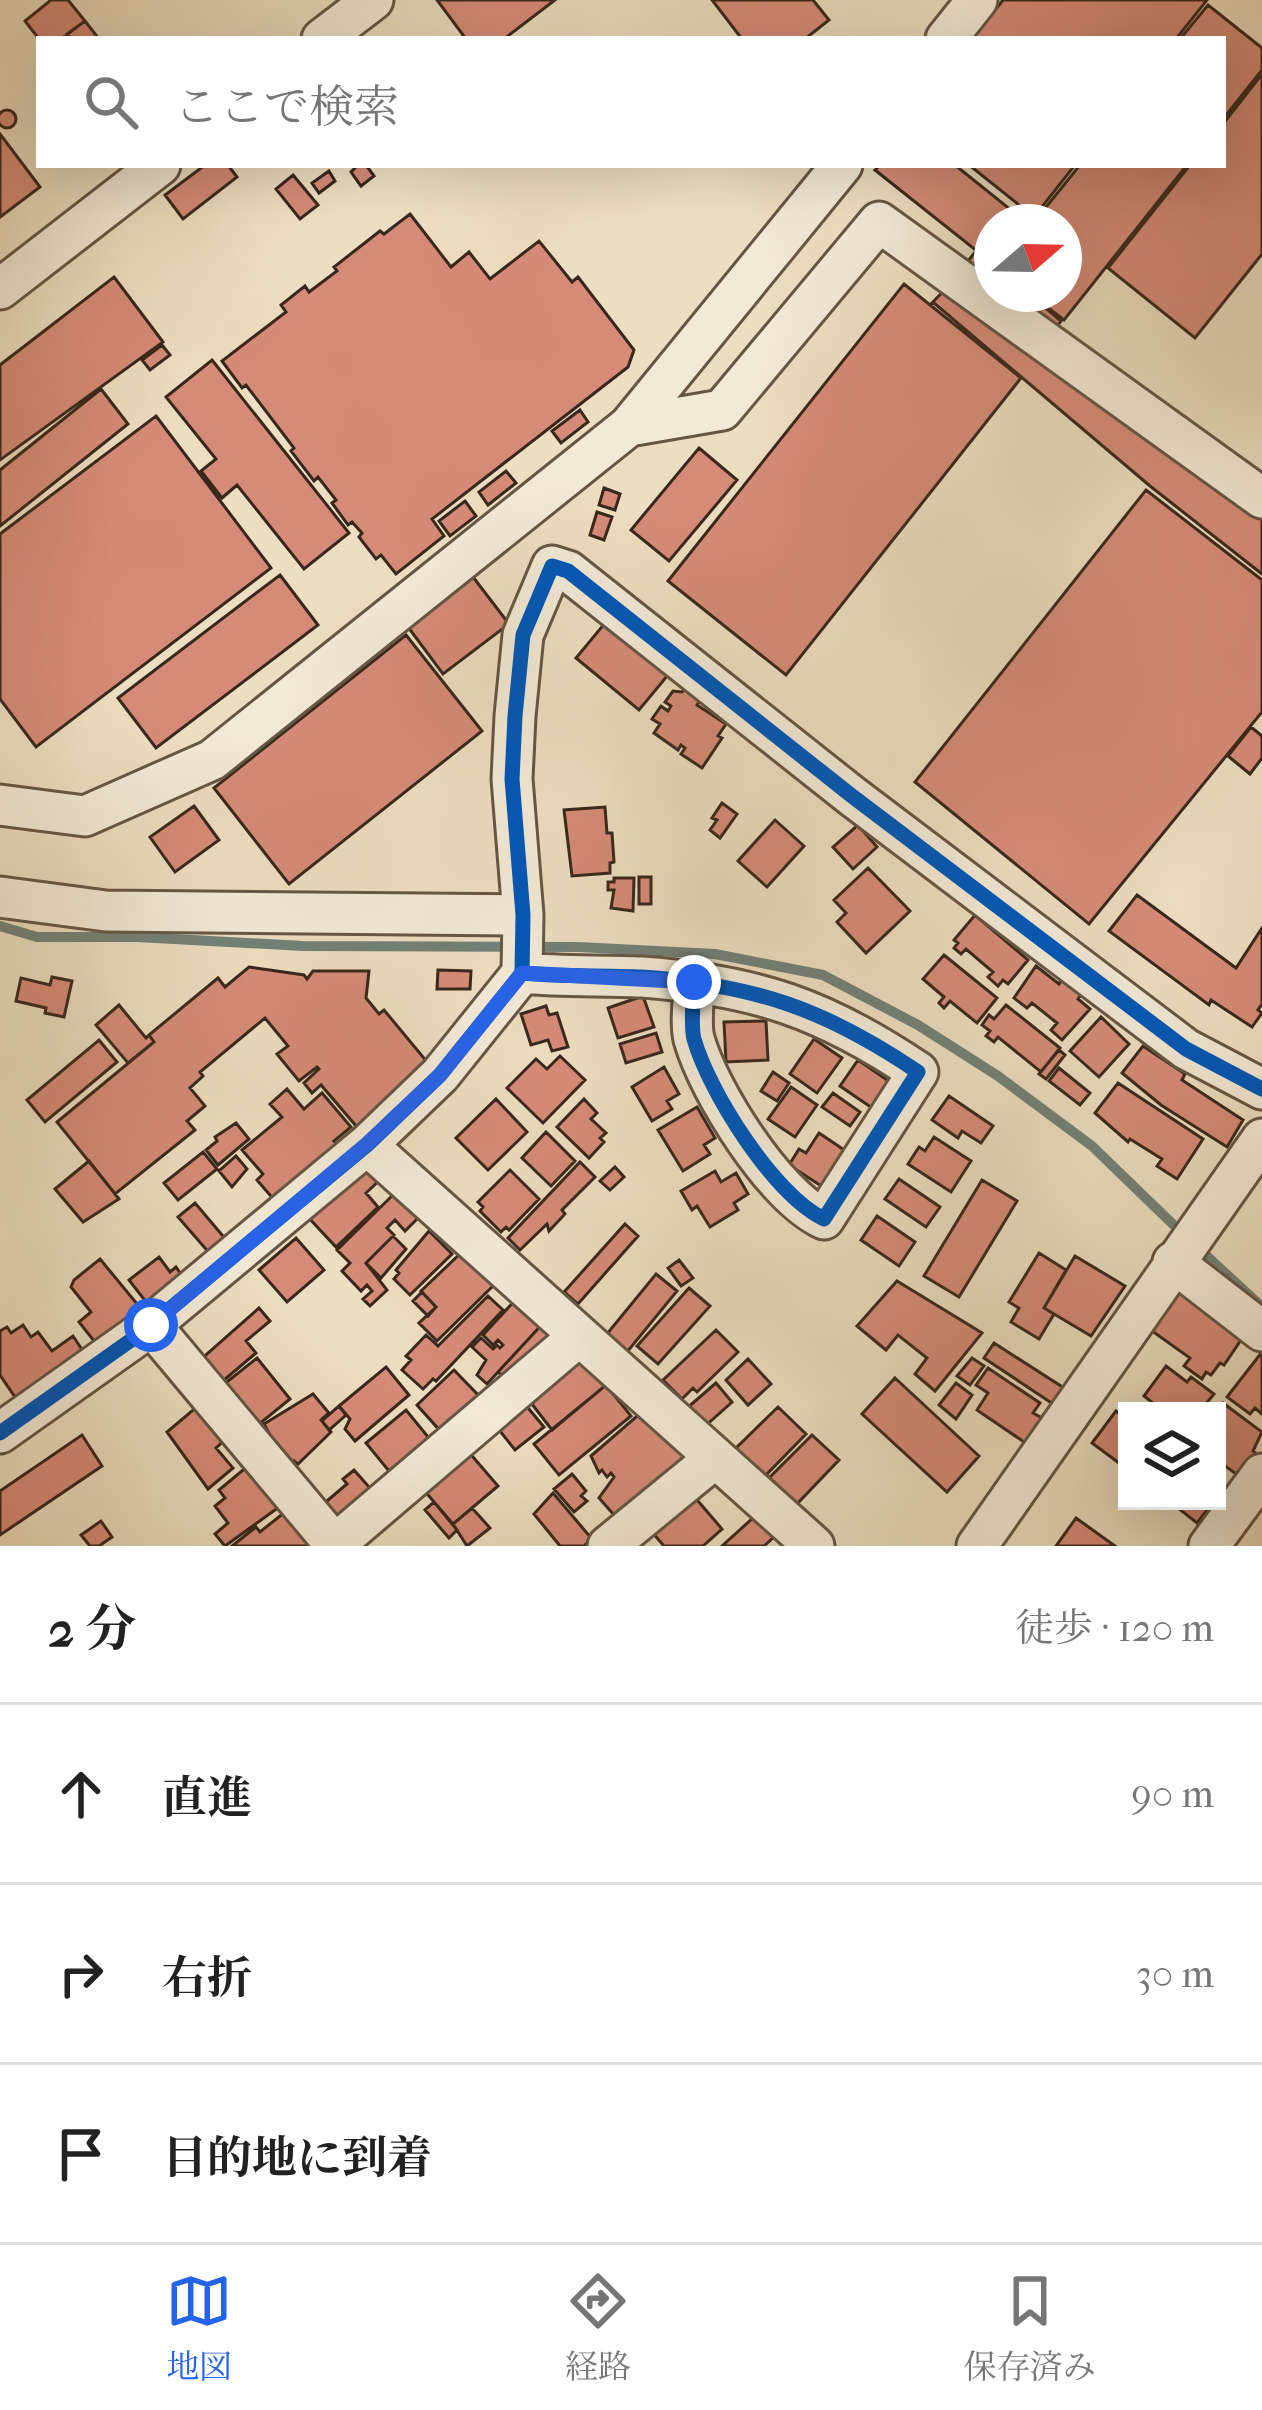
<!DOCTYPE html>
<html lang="ja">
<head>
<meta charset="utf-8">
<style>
	body { margin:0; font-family:"IM FELL French Canon","Noto Serif JP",serif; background:#f6f6f6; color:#222 }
	.controls { position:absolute; right:36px; bottom:36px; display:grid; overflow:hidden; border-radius:0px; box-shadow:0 12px 48px #0002 }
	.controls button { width:108px; height:108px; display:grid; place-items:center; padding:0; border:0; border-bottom:3px solid #e0e0e0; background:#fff; color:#222; font:60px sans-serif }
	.compass { position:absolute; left:974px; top:204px; width:108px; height:108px; border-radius:50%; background:#fff; box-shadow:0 12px 48px #0002; rotate:70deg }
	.stop { position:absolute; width:36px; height:36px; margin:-27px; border:9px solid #2563eb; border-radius:50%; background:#fff }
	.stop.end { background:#2563eb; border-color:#fff; box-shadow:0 3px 12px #0008 }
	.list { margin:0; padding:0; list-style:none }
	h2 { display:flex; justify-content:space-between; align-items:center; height:156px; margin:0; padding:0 48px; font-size:51px }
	h2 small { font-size:39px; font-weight:400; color:#767676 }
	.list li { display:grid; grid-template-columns:78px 1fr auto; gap:36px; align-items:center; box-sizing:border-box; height:180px; padding:0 48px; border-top:3px solid #e0e0e0 }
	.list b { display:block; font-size:45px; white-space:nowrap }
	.list em { font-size:39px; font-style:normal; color:#767676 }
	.icon { flex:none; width:66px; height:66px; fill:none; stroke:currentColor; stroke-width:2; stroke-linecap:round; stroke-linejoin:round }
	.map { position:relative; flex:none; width:1262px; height:1546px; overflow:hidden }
	.search { position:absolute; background:#fff; box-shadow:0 12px 48px #0002; left:36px; right:36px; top:36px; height:132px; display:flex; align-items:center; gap:30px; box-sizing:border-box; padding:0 42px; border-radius:0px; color:#767676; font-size:45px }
	.sheet { height:696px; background:#fff }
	nav { display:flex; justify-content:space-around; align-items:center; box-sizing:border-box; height:168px; border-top:3px solid #e0e0e0; background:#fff; font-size:33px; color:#767676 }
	nav a { display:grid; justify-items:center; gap:6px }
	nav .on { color:#2563eb }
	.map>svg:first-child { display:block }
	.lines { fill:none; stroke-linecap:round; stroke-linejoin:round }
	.stream { stroke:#728177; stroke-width:10 }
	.building { fill:#d68b78; stroke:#38281b; stroke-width:3 }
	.minor-casing { stroke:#655644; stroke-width:45 }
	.minor { stroke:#f3ead6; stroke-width:39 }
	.cycleway-casing { stroke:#f3ead6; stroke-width:22 }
	.cycleway { stroke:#0057b8; stroke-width:15 }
	.route { stroke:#2563eb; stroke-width:15 }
</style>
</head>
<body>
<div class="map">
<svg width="1262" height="1546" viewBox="0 0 1262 1546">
	<rect width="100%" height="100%" fill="#ecdec0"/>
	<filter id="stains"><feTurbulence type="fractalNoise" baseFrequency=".00167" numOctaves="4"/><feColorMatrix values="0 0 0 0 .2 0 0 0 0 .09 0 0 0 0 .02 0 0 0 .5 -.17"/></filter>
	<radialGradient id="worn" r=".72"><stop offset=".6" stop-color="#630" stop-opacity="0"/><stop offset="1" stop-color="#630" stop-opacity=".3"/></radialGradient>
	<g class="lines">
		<path class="stream" d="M 0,926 L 37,937 L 137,937 L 303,946 L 578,947 L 715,954 L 823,975 L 918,1025 L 998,1076 L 1092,1146 L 1184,1235
			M 1198,1248 L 1262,1307"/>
	</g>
	<path class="building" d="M 51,0 L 68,0 L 85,21 L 61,39 L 39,39 L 25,21 Z
		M 437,0 L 555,0 L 504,39 L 466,39 Z
		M 712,0 L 813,0 L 829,20 L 805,39 L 742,39 Z
		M 1003,0 L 1207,0 L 1176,39 L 972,39 Z
		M 1208,5 L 1262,48 L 1262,70 L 1223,119 L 1223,39 L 1180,39 Z
		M 85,21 L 99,39 L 71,39 L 67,34 Z
		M 1262,74 L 1262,254 L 1195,338 L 1108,268 L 1190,165 L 1223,165 L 1223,124 Z
		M-2 119a9 9 0 1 1 18 0a9 9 0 1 1-18 0Z
		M 0,134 L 40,187 L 0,217 Z
		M 205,165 L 228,165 L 237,177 L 183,219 L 165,195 Z
		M 358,165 L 366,165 L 374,176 L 361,186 L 351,172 Z
		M 880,165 L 955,165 L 1026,222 L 992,222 L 992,263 L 875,170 Z
		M 969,165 L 1075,165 L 1034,217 Z
		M 1080,165 L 1187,165 L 1064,320 L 1030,294 L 1064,294 L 1064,222 L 1034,222 Z
		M 329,171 L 335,181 L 319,193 L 312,183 Z
		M 293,175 L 318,205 L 300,219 L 276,189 Z
		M 410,214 L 451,267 L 469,252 L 490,279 L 539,241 L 572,282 L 578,277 L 634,350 L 628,367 L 432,519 L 444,536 L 396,574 L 381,555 L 376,559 L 359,537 L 362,533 L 352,522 L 348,525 L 332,503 L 336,500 L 318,477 L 314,481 L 291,451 L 294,448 L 246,385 L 242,388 L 222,361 L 286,312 L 281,305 L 305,286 L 309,292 L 337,271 L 334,267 L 380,231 L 384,234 Z
		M 976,251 L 992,264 L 992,294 L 1029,294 L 1061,321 L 1045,341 L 960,271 Z
		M 960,274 L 1262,516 L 1262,574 L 1150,486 L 934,303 L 931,304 Z
		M 114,277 L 163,342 L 0,460 L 0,365 Z
		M 904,284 L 1021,378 L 786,675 L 668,581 Z
		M 162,345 L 170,355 L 150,370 L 142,360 Z
		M 212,360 L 349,533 L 304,569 L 237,485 L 222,498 L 201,471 L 216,459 L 166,397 Z
		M 101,389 L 128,424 L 0,526 L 0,470 Z
		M 580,410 L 588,422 L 561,443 L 552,431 Z
		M 156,416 L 271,568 L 36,747 L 0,699 L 0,534 Z
		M 699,448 L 737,480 L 669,561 L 631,530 Z
		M 506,471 L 516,483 L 488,505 L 479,492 Z
		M 604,488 L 620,494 L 615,510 L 599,505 Z
		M 1146,490 L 1262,580 L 1262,712 L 1089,924 L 915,782 Z
		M 465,501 L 476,516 L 450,536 L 439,521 Z
		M 597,512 L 612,517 L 604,540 L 590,535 Z
		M 280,575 L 318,625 L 156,748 L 118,698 Z
		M 473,577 L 509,624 L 443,674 L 408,627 Z
		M 605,623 L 668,675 L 639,710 L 576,658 Z
		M 406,635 L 482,731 L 289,884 L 214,788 Z
		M 686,687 L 702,698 L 697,705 L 726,724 L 718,736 L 722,738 L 702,768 L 681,754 L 685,748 L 681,745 L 678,750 L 654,733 L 660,724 L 652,719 L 661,706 L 668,711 L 671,706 L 665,702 L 673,691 L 682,692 Z
		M 1251,727 L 1262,736 L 1262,758 L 1250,774 L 1228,756 Z
		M 722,803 L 737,814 L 720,838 L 710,830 L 717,820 L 712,818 Z
		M 194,806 L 219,840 L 175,872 L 150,837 Z
		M 605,807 L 607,833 L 612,833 L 614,862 L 610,863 L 610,873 L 572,876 L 564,810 Z
		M 775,820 L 804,846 L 767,887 L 738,861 Z
		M 858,825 L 877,847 L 853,869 L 833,847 Z
		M 868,868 L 910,911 L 866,953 L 837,922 L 846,913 L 834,900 Z
		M 639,877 L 651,877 L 651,904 L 639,904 Z
		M 614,878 L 634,878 L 633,911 L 611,908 L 614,890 L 608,890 L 608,882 L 614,882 Z
		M 1137,895 L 1236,968 L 1262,928 L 1262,1004 L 1258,1010 L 1262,1013 L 1252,1027 L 1211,1000 L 1209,1005 L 1109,931 Z
		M 975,915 L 1028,960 L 1008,984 L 1003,980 L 998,986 L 988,977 L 993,972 L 966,949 L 961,954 L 954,948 L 958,943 L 954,940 Z
		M 944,955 L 997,998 L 977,1023 L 950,1001 L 944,1008 L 939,1003 L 944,997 L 923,979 Z
		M 1036,966 L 1059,984 L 1062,979 L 1083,992 L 1078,999 L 1090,1009 L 1062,1040 L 1051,1030 L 1057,1023 L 1032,1003 L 1027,1008 L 1014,998 Z
		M 249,967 L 304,975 L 307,979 L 313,971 L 369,971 L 366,998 L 379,1014 L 384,1010 L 433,1069 L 363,1134 L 321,1085 L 312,1093 L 304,1083 L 319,1069 L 317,1067 L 299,1081 L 277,1054 L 288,1046 L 265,1018 L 200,1072 L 203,1076 L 190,1088 L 205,1106 L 187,1121 L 195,1130 L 115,1194 L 57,1122 L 154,1042 L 149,1035 L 218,978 L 225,987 Z
		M 438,970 L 471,971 L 470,989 L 437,989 Z
		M 52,977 L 72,981 L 64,1017 L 45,1013 L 46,1008 L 16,1001 L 21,978 L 50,985 Z
		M 643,996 L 654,1027 L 618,1038 L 608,1008 Z
		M 119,1005 L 146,1038 L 149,1035 L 154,1042 L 128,1063 L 96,1025 Z
		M 1006,1005 L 1060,1048 L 1041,1072 L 998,1037 L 994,1042 L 986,1036 L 990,1031 L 982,1025 L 989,1015 L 994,1019 Z
		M 546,1006 L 549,1015 L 557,1013 L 568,1047 L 552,1051 L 548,1040 L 531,1045 L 521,1014 Z
		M 1101,1017 L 1129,1044 L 1099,1077 L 1070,1051 Z
		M 766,1021 L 768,1060 L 726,1062 L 724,1022 Z
		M 656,1033 L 662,1052 L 626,1063 L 620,1044 Z
		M 814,1039 L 842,1058 L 817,1093 L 790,1074 Z
		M 99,1040 L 117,1062 L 45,1122 L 27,1100 Z
		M 1143,1046 L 1185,1074 L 1182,1080 L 1243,1120 L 1227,1147 L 1161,1105 L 1122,1073 Z
		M 1059,1050 L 1065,1055 L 1046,1079 L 1039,1074 Z
		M 560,1056 L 585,1080 L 543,1123 L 507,1088 L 536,1059 L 547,1069 Z
		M 858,1060 L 893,1084 L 875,1110 L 840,1086 Z
		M 664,1067 L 679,1094 L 667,1101 L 672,1109 L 652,1121 L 632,1087 Z
		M 1059,1068 L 1090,1093 L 1080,1105 L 1049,1081 Z
		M 773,1072 L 789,1083 L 777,1101 L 761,1091 Z
		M 1118,1083 L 1203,1139 L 1177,1179 L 1157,1166 L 1162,1159 L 1130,1139 L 1128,1142 L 1095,1113 Z
		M 791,1087 L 817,1105 L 795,1137 L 768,1119 Z
		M 287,1089 L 304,1109 L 322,1093 L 351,1127 L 334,1141 L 343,1150 L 276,1202 L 257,1180 L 263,1174 L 242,1150 L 282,1117 L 270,1104 Z
		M 833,1093 L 860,1112 L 850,1126 L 822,1107 Z
		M 949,1096 L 993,1126 L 981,1143 L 962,1131 L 958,1138 L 932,1120 Z
		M 496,1099 L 527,1132 L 488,1170 L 456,1138 Z
		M 584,1099 L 597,1113 L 591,1119 L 606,1133 L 600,1138 L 604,1142 L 589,1158 L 557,1127 Z
		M 697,1107 L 715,1138 L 704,1145 L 710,1154 L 683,1171 L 658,1130 Z
		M 236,1123 L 249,1139 L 218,1165 L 206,1150 L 217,1141 L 215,1137 Z
		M 546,1132 L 575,1161 L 551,1186 L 522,1158 Z
		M 819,1133 L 853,1156 L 829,1191 L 789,1165 L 799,1149 L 806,1153 Z
		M 934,1137 L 971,1161 L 951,1192 L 908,1164 L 919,1147 L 925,1151 Z
		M 203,1152 L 217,1169 L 178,1200 L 164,1183 Z
		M 236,1156 L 247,1169 L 232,1187 L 219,1171 Z
		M 369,1160 L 384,1176 L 366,1193 L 378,1207 L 336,1247 L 305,1214 Z
		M 89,1161 L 119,1199 L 83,1222 L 55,1189 Z
		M 580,1162 L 595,1177 L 562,1210 L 565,1214 L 549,1231 L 547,1224 L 520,1250 L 508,1238 Z
		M 615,1167 L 624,1177 L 610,1190 L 600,1181 Z
		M 510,1170 L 539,1199 L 509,1230 L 506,1227 L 501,1232 L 480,1211 L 483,1207 L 478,1202 Z
		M 715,1171 L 721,1182 L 736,1173 L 748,1194 L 734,1203 L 738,1210 L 710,1227 L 697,1206 L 692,1210 L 681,1191 Z
		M 899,1179 L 940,1207 L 926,1227 L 885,1199 Z
		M 982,1180 L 1017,1201 L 959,1297 L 924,1276 Z
		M 399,1189 L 423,1213 L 405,1231 L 395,1220 L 387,1228 L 394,1235 L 366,1263 L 387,1290 L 370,1306 L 363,1299 L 372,1291 L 367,1285 L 361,1291 L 342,1271 L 350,1263 L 337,1250 Z
		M 195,1203 L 228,1242 L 211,1255 L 178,1217 Z
		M 877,1216 L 915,1242 L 899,1266 L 861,1240 Z
		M 625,1224 L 638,1236 L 578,1304 L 564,1292 Z
		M 429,1231 L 452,1254 L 410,1295 L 394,1279 L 399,1273 L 396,1270 Z
		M 393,1236 L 406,1249 L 381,1278 L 366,1263 Z
		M 296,1238 L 324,1270 L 287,1302 L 259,1270 Z
		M 464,1250 L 496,1283 L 437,1341 L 419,1323 L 436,1307 L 421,1291 Z
		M 1039,1253 L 1066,1270 L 1044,1308 L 1054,1314 L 1039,1339 L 1011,1322 L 1019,1308 L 1009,1302 Z
		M 1075,1256 L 1125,1286 L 1091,1336 L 1044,1308 Z
		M 159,1257 L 170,1272 L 176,1267 L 185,1280 L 150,1307 L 129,1280 Z
		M 100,1259 L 147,1316 L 99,1341 L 94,1341 L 79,1322 L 91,1312 L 71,1287 L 74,1280 Z
		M 679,1260 L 693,1278 L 681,1286 L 668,1268 Z
		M 656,1274 L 677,1291 L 623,1357 L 602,1340 Z
		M 897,1281 L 982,1333 L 935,1391 L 915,1374 L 927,1358 L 898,1335 L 886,1350 L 857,1326 Z
		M 1183,1286 L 1245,1334 L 1224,1365 L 1220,1363 L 1211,1375 L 1206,1372 L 1202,1379 L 1184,1366 L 1190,1358 L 1152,1331 Z
		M 689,1288 L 710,1306 L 658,1364 L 637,1346 Z
		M 422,1292 L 436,1307 L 428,1316 L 413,1301 Z
		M 488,1296 L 503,1310 L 436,1381 L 433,1379 L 423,1389 L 402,1370 L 411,1360 L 406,1356 L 426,1335 L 438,1346 Z
		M 518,1297 L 545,1321 L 487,1384 L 477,1375 L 486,1360 L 472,1347 L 481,1338 L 493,1349 L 497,1345 L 500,1348 L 503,1345 L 498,1340 L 493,1345 L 483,1335 Z
		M 259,1308 L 270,1321 L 246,1341 L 256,1353 L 217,1386 L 198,1362 Z
		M 545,1321 L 564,1338 L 513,1386 L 498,1372 Z
		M 23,1325 L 31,1337 L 38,1332 L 52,1351 L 73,1336 L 89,1360 L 17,1400 L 0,1375 L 0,1331 L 7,1327 L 11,1333 Z
		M 716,1330 L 738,1352 L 697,1392 L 693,1388 L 682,1399 L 663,1380 Z
		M 994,1343 L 1064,1388 L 1053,1404 L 984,1358 Z
		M 1262,1352 L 1262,1414 L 1255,1408 L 1250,1414 L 1227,1397 Z
		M 581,1355 L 606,1385 L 552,1430 L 528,1399 Z
		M 257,1358 L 290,1399 L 253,1429 L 223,1385 Z
		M 972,1358 L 984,1366 L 970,1385 L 957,1376 Z
		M 748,1359 L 771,1384 L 748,1405 L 726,1380 Z
		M 1166,1366 L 1187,1382 L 1191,1377 L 1214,1394 L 1200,1411 L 1163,1411 L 1144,1396 Z
		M 386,1367 L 409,1395 L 355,1441 L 345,1429 L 350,1419 L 339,1406 Z
		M 988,1368 L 1040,1403 L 1033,1413 L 1044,1419 L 1027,1444 L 977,1410 L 988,1393 L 976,1385 Z
		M 454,1370 L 481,1398 L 443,1434 L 417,1405 Z
		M 895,1378 L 979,1456 L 947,1492 L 862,1414 Z
		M 716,1383 L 732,1402 L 703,1428 L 686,1409 Z
		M 956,1383 L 972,1395 L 956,1419 L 939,1405 Z
		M 606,1385 L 631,1416 L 559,1475 L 534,1444 Z
		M 313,1394 L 329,1413 L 321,1420 L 331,1432 L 298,1464 L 294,1461 L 287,1467 L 264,1424 Z
		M 524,1403 L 544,1427 L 515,1450 L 496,1426 Z
		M 1223,1403 L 1262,1432 L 1253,1451 L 1260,1456 L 1243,1479 L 1217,1460 L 1217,1412 Z
		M 199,1405 L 227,1438 L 216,1448 L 233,1468 L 208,1489 L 167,1432 Z
		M 339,1406 L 346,1415 L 329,1430 L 322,1421 Z
		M 778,1407 L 806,1434 L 764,1477 L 736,1448 Z
		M 406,1410 L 433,1443 L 393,1476 L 366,1443 Z
		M 644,1410 L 692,1461 L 621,1523 L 599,1498 L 614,1477 L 611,1473 L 607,1477 L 602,1470 L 599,1473 L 591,1456 Z
		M 1116,1411 L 1127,1420 L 1127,1469 L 1092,1443 Z
		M 82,1435 L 102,1466 L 0,1535 L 0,1491 Z
		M 812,1435 L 839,1460 L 794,1507 L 767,1480 Z
		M 467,1450 L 498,1486 L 453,1524 L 422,1488 Z
		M 249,1465 L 286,1502 L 225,1546 L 215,1534 L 228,1523 L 215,1506 L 225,1498 L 219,1490 Z
		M 354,1470 L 377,1496 L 339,1528 L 321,1506 L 347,1484 L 343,1479 Z
		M 572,1474 L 586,1491 L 581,1496 L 587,1501 L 574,1512 L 554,1489 Z
		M 553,1493 L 592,1539 L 584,1546 L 560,1546 L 534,1514 Z
		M 692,1494 L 722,1529 L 703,1546 L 664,1546 L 650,1530 Z
		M 1169,1501 L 1214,1501 L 1197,1523 Z
		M 434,1502 L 457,1530 L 449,1538 L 425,1510 Z
		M 472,1508 L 490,1528 L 467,1546 L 453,1524 Z
		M 285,1512 L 321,1546 L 232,1546 L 256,1527 L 260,1532 Z
		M 754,1517 L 783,1529 L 764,1546 L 722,1546 Z
		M 1076,1518 L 1115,1546 L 1056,1546 Z
		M 101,1521 L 112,1537 L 99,1546 L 90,1546 L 81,1535 Z"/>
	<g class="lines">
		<defs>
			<path id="minor" d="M 322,39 L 373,0
				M 946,39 L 977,0
				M 0,289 L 160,165
				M 629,426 L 722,410 L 879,222 L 1262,498
				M 0,805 L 85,816 L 212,760 L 629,426 L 842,165
				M 0,897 L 106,911 L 523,915
				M 522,973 C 562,977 602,975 642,977 C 755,985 825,1009 918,1072 L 824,1219 C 774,1195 709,1092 694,1039 C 690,1022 694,1000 694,982
				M 367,1145 L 814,1546
				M 1173,1262 L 1262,1331
				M 151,1325 L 336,1546
				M 0,1433 L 141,1333 L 367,1145 L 440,1075 L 522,973 L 523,915 L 512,779 L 515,716 L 523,635 L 552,566 L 568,571 L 852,796 L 1186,1049 L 1262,1089
				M 333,1546 L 578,1337
				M 608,1546 L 714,1459
				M 977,1546 L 1262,1139
				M 1209,1546 L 1262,1474"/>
		</defs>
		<use href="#minor" class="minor-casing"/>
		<use href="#minor" class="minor"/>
		<defs>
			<path id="cycleway" d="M 522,973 C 562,977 602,975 642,977 C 755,985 825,1009 918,1072 L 824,1219 C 774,1195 709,1092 694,1039 C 690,1022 694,1000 694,982
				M 0,1433 L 141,1333 L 367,1145 L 440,1075 L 522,973 L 523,915 L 512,779 L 515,716 L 523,635 L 552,566 L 568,571 L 852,796 L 1186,1049 L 1262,1089"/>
		</defs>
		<use href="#cycleway" class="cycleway-casing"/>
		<use href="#cycleway" class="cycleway"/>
	</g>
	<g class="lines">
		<path class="route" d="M 151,1325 L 367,1144 L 440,1075 L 522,973 L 694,982"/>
	</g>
	<rect width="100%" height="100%" filter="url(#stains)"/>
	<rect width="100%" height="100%" fill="url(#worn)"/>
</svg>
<div class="controls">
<button><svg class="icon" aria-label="layers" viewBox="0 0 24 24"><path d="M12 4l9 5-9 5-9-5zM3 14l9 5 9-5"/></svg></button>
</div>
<svg class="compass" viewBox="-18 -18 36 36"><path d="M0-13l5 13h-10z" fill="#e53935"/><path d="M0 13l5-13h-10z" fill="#767676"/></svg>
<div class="stop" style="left:151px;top:1325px"></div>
<div class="stop end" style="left:694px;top:982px"></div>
<div class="search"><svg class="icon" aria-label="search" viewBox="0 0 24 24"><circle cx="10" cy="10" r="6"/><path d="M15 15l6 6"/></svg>ここで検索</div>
</div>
<section class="sheet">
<h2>2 分<small>徒歩 · 120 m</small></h2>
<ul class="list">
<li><svg class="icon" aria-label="ahead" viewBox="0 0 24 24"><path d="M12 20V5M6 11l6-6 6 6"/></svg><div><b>直進</b></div><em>90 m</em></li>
<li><svg class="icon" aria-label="right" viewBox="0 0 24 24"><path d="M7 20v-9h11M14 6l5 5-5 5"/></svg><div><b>右折</b></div><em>30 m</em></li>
<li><svg class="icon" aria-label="arrive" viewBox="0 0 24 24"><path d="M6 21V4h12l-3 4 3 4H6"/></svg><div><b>目的地に到着</b></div></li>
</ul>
</section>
<nav>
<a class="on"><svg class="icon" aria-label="map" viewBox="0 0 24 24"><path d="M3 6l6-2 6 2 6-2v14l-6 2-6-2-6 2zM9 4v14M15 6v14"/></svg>地図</a>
<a><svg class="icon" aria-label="directions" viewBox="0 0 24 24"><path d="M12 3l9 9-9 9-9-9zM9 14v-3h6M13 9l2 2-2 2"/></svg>経路</a>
<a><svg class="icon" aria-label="saved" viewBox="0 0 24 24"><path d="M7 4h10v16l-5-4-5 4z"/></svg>保存済み</a>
</nav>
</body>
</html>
